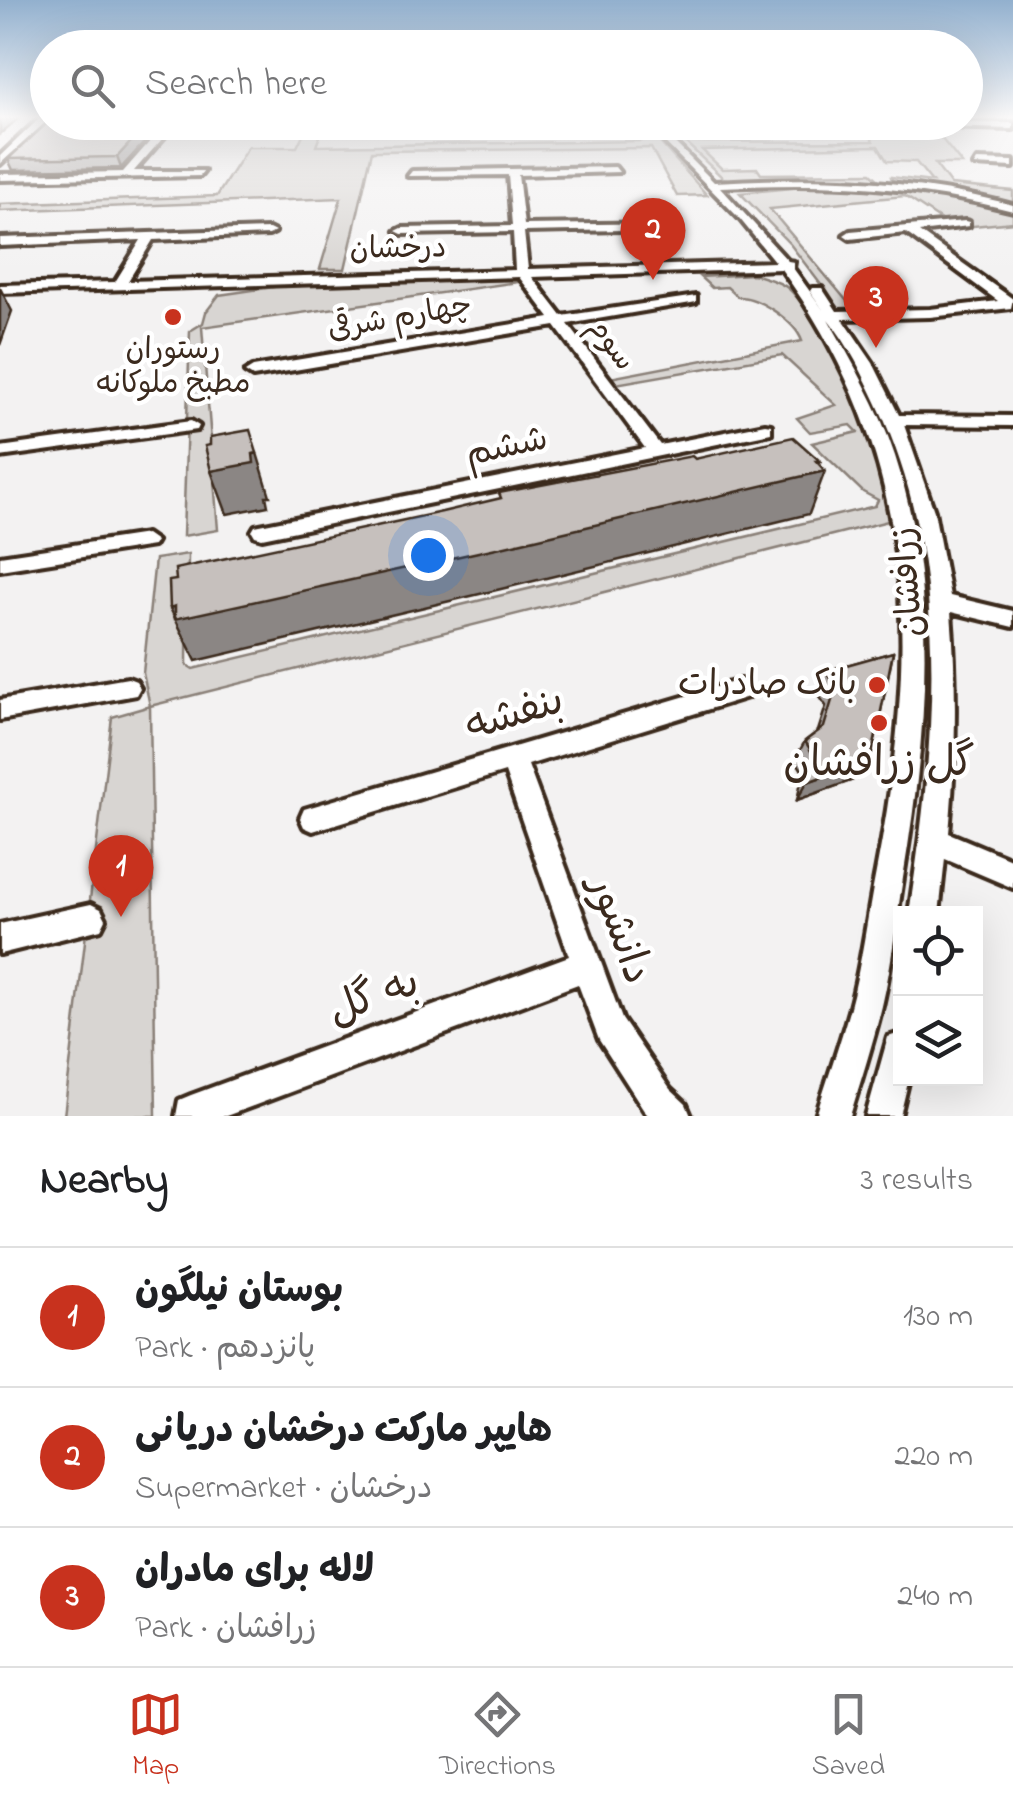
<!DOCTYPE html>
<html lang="en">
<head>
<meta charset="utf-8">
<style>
	body { margin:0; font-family:"Indie Flower","Playpen Sans Arabic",sans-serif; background:#f2f2f2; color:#202124 }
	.controls { position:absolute; right:30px; bottom:30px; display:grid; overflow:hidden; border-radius:0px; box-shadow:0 10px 40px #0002 }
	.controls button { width:90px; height:90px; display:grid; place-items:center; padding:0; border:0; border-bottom:2px solid #e0e0e0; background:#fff; color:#202124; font:50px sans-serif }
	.you { position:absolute; left:428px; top:555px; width:35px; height:35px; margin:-25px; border:8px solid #fff; border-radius:50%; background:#1a73e8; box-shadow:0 0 0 15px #1a73e833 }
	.badge { display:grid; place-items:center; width:65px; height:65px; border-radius:50%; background:#c8321e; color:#fff; font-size:32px; font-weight:700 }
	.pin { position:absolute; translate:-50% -82px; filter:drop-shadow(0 2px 5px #0008) }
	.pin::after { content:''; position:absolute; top:52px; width:35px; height:30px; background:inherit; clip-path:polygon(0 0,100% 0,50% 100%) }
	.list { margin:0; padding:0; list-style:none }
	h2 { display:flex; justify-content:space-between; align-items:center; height:130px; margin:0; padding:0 40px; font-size:42px }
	h2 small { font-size:32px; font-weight:400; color:#757577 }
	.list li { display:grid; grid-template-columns:65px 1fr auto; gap:30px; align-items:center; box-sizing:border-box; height:140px; padding:0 40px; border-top:2px solid #e0e0e0 }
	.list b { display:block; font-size:38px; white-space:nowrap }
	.list p { margin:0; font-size:32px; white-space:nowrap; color:#757577 }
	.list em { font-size:32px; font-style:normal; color:#757577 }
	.icon { flex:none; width:55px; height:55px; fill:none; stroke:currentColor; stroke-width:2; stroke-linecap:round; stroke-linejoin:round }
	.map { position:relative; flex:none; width:1013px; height:1116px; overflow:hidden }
	.search { position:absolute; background:#fff; box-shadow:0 10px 40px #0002; left:30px; right:30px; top:30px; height:110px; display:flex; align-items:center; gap:25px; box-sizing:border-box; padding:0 35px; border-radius:55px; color:#757577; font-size:38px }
	.sheet { height:550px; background:#fff }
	nav { display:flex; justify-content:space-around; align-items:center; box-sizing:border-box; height:140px; border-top:2px solid #e0e0e0; background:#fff; font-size:28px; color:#757577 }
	nav a { display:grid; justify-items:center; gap:5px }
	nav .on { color:#c8321e }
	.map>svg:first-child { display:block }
	.green { fill:#d8d5d2; stroke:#8a8078; stroke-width:2.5 }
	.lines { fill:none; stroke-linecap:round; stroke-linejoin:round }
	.minor-casing { stroke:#3b2a1e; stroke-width:8 }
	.minor { fill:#fff; fill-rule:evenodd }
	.wall { fill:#aaa5a3; stroke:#3b2a1e; stroke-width:2.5 }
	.shaded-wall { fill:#8b8684; stroke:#3b2a1e; stroke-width:2.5 }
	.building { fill:#c6c0bd; stroke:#3b2a1e; stroke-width:2.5 }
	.poi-dot { fill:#c8321e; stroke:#fff; stroke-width:4 }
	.labels { text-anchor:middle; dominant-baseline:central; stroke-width:9; stroke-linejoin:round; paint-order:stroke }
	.far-street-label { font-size:30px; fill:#3b2a1e; stroke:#fff }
	.far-poi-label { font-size:30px; fill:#3b2a1e; stroke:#fff }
	.street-label { font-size:35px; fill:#3b2a1e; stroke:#fff }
	.poi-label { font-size:35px; fill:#3b2a1e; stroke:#fff; text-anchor:end }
	.near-street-label { font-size:42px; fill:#3b2a1e; stroke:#fff }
	.near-poi-label { font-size:42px; fill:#3b2a1e; stroke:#fff }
</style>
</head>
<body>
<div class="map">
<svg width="1013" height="1116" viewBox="0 0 1013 1116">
	<rect width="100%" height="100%" fill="#f3f2f2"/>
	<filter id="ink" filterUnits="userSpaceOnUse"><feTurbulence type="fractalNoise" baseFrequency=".01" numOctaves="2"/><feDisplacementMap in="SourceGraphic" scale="20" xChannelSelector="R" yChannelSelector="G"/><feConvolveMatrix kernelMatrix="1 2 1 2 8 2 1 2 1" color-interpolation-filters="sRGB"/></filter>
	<g filter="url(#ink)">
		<path class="green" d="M 309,122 L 325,123 L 316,146 L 640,141 L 632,123 L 645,126 L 707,195 L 677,196 L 651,148 L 372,151 L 345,269 L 320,269 L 341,198 L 0,211 L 0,204 L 217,196 L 248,147 L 297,147 Z
			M 864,123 L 929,123 L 962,164 L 935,164 L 951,185 L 1013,191 L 1013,206 L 892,180 L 891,177 L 932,182 L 916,162 L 887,161 L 878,146 L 702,150 L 722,169 L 757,168 L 761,174 L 871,173 L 879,180 L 741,182 L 723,178 L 667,125 L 678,125 L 693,142 L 873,141 Z
			M 842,183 L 942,194 L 1013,213 L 1013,222 L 953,228 L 905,196 L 770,209 L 856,312 L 841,311 L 790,244 L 740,193 Z
			M 753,274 C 765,278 780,281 789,289 C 827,324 890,469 892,520 L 150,706 L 156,1116 L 64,1116 L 112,717 L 150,706 L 143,673 L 155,559 L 188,554 L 187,665 L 193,669 L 875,506 L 878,500 L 863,492 L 812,443 L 858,432 L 851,425 L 810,432 L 797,418 L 836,405 L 782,355 L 616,384 L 610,378 L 802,341 C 795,321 757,296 738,297 L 727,287 L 712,288 L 700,277 Z
			M 514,280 L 518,282 L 202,327 L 218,530 L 183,536 L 190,331 L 203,323 L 206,312 L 219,295 L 294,284 Z"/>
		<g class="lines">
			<defs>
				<path id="minor" d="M 42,116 L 48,116 L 48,120 L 0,164 L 0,156 Z
					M 362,122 L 507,122 L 363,128 L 359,125 Z
					M 645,122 L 654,122 L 714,182 C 816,176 913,178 1013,205 L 1013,211 C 912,185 823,182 720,187 L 788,261 L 794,262 L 793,268 L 824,311 L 810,291 L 812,288 L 822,288 L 837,311 L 930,309 L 998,301 L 906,233 L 850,239 L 844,235 L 850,231 L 965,221 L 969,222 L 969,226 L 919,232 L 1013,299 L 1011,308 L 930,317 L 843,319 L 873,363 L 899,415 L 1013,416 L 1013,426 L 904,425 L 934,511 L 950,596 L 1013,611 L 1013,627 L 951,612 C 957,686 956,759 949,833 L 1013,860 L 1013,888 L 945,859 L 939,914 L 909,914 C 935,743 953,565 877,404 C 863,374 849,345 828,319 C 853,363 879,407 895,456 C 940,594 926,738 903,878 C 896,921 892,964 882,1006 C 873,1043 861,1080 850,1116 L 816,1116 C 827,1080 840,1044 850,1007 C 862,963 867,917 876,872 C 919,649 920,461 781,269 L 532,277 L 562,316 L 696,296 L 696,302 L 691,303 L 568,324 L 660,445 L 765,424 L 771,425 L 771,433 L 262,538 L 255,536 L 252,531 L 255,526 L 645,448 L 555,326 L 253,377 L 245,372 L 253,367 L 550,318 L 519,277 L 0,293 L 0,285 L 115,282 L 141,240 L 0,246 L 0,238 L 269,229 L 275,232 L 269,235 L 153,240 L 128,281 L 515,270 L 513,232 L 402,234 L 396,231 L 402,228 L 512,226 L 508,175 L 408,176 L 412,171 L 615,167 L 619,172 L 518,175 L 524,225 L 672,223 L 678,226 L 672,229 L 524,232 L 528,269 L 775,262 L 739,218 Z
					M 937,122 L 1013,123 L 1013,129 L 940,127 Z
					M 268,123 L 271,128 L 170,130 L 134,171 L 204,171 L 200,176 L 0,180 L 0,174 L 123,172 L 160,130 L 123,130 L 126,125 Z
					M 977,160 L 1013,161 L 1013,167 L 974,165 Z
					M 191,421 L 199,426 L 197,430 L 0,457 L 0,447 Z
					M 146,534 L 156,541 L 153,546 L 0,570 L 0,556 Z
					M 128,678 L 136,681 L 140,688 L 136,695 L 0,720 L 0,700 Z
					M 740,680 L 748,683 L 752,690 L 748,697 L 528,765 L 622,1019 L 670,1089 L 686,1104 L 691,1116 L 649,1116 L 646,1113 L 599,1040 L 578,984 L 226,1116 L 176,1116 L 179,1100 L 191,1095 L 569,956 L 505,772 L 313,831 L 304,827 L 300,818 L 304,809 Z
					M 91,904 L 101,909 L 106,919 L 101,929 L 0,954 L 0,924 Z
					M 900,1033 L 900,1078 L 909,1078 L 900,1116 L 866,1116 L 888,1037 Z"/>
			</defs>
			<use href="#minor" class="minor-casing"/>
			<use href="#minor" class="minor"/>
		</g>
		<path class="wall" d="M 148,123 L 152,134 L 121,168 L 13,170 L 8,159 Z
			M 893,652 L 871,760 L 859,778 L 797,800 L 803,772 L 795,759 L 805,741 L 818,731 L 826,706 L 815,690 L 825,671 Z"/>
		<path class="shaded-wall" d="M 4,116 L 18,116 L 19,118 L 0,134 L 0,119 Z
			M 148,123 L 152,134 L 121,168 L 117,157 Z
			M 0,288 L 12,311 L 0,345 Z
			M 257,453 L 270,496 L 266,496 L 268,506 L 227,514 L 211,471 Z
			M 820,461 L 815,473 L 825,471 L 809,514 L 501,589 L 196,661 L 170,608 Z
			M 871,760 L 859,778 L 797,800 L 807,782 Z"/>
		<path class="building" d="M 48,122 L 87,123 L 148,123 L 117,157 L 8,159 Z
			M 250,430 L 257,453 L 253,454 L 254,463 L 211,471 L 205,446 L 210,445 L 210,437 Z
			M 793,437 L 820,461 L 816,461 L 825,471 L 501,547 L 175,619 L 175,606 L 170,608 L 169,581 L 176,580 L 175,569 L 442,512 L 501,498 L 499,493 L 692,456 L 695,459 Z
			M 893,652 L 871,760 L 807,782 L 813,754 L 805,741 L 824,727 L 836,687 L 825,671 Z"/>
	</g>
	<linearGradient id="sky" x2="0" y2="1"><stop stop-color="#92b0ce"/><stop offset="0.43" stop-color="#faf9f9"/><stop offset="1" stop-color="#faf9f9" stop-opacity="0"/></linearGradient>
	<rect width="1013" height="272" fill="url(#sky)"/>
	<g class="poi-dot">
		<circle cx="173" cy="317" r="10"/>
		<circle cx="877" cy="685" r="10"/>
		<circle cx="879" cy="723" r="10"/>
	</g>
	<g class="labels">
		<g class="far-street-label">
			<text transform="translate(398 250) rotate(-1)">درخشان</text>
			<text transform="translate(400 319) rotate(-10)">چهارم شرقی</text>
			<text transform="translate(610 345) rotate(53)">سوم</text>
		</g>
		<g class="far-poi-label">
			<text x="173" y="351">رستوران<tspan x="173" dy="34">مطبخ ملوکانه</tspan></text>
		</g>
		<g class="street-label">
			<text transform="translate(507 448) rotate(-12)">ششم</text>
			<text transform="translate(909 582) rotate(-95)">زرافشان</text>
		</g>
		<g class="poi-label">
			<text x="857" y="685">بانک صادرات</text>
		</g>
		<g class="near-street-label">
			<text transform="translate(515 715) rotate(-17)">بنفشه</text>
			<text transform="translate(619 930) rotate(70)">دانشور</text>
			<text transform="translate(374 998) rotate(-20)">به گل</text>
		</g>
		<g class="near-poi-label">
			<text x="879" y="764">گل زرافشان</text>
		</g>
	</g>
</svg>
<div class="controls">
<button><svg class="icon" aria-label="locate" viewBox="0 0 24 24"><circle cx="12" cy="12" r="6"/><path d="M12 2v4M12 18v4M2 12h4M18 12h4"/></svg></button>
<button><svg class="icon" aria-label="layers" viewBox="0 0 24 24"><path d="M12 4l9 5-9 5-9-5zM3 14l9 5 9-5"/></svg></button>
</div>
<div class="you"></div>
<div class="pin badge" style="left:121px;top:917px">1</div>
<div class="pin badge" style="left:653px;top:280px">2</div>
<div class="pin badge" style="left:876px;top:348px">3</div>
<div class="search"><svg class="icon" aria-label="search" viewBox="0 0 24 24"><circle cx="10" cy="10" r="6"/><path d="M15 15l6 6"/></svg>Search here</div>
</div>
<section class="sheet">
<h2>Nearby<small>3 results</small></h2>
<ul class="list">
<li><span class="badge">1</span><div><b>بوستان نیلگون</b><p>Park · پانزدهم</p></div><em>130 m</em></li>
<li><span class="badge">2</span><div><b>هایپر مارکت درخشان دریانی</b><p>Supermarket · درخشان</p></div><em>220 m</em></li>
<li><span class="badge">3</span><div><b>لاله برای مادران</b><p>Park · زرافشان</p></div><em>240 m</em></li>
</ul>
</section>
<nav>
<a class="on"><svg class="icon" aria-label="map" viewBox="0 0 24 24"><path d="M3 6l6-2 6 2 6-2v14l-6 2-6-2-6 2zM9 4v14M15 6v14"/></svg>Map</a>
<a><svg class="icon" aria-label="directions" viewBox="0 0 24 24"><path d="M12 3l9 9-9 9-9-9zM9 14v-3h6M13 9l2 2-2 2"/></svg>Directions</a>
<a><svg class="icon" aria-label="saved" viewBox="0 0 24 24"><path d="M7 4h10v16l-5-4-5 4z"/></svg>Saved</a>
</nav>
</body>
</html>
